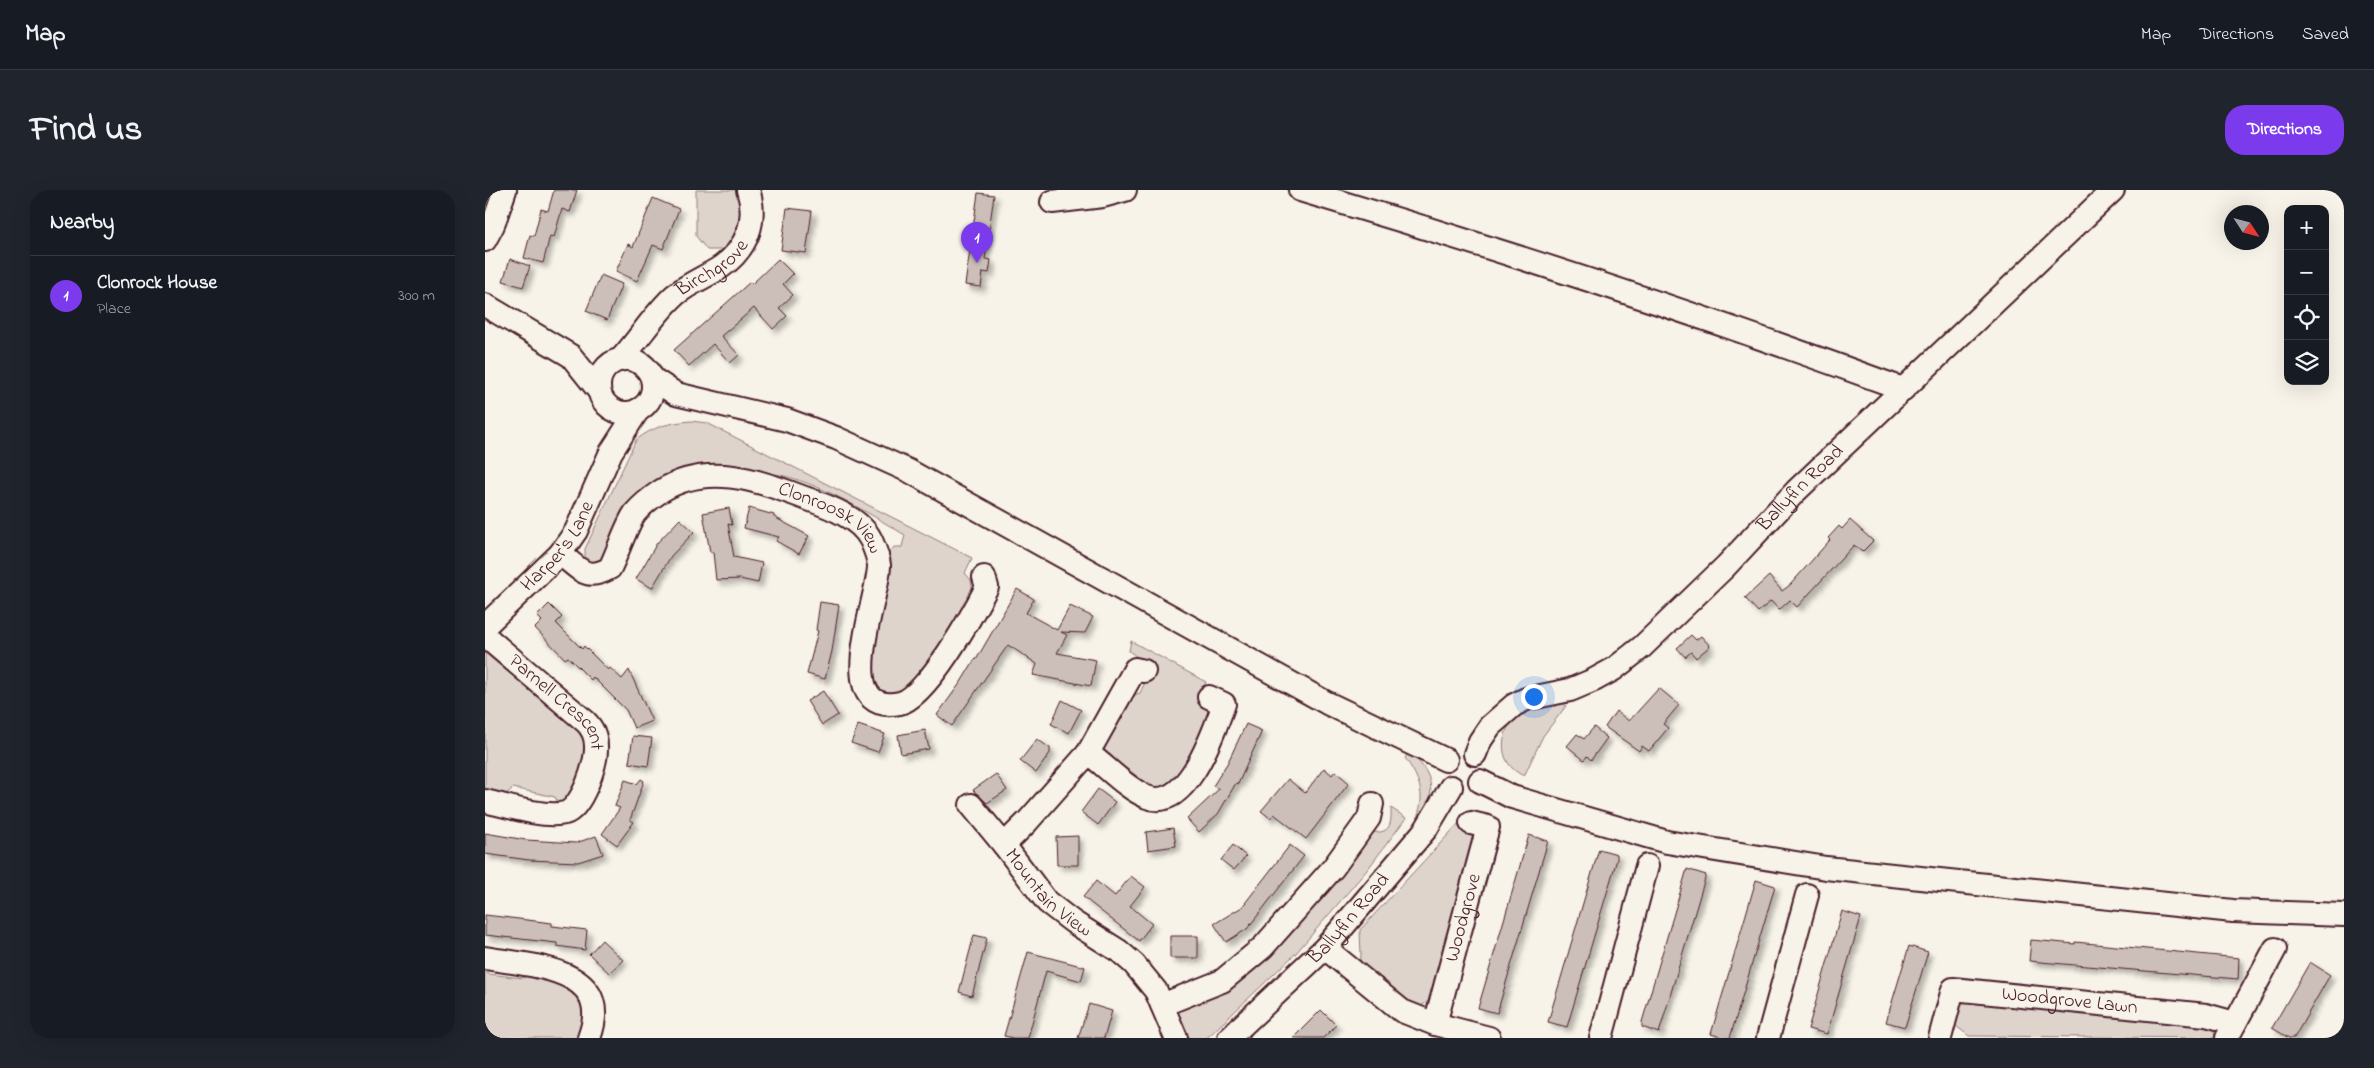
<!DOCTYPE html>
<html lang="en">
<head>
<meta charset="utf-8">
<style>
	body { margin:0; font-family:"Indie Flower",sans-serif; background:#20242c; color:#f1f3f6 }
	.controls { position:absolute; right:15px; top:15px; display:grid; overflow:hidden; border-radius:10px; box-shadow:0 5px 20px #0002 }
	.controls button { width:45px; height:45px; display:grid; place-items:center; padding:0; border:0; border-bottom:1px solid #363941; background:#171b24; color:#f1f3f6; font:25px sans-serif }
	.compass { position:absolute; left:1739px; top:15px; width:45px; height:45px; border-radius:50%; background:#171b24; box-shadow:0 5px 20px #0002; rotate:126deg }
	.you { position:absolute; left:1048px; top:506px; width:18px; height:18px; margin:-12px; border:4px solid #fff; border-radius:50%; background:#1a73e8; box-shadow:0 0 0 8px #1a73e833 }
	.badge { display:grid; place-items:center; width:32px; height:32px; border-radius:50%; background:#7c3aed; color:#fff; font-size:16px; font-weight:700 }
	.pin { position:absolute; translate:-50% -41px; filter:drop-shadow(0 1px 2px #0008) }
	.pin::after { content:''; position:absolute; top:26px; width:18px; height:15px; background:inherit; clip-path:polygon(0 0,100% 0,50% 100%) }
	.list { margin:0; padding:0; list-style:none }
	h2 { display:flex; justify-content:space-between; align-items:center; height:65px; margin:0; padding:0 20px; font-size:21px }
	h2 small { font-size:16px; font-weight:400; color:#9ea1a6 }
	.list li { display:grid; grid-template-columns:32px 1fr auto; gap:15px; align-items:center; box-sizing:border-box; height:80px; padding:0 20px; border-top:1px solid #363941 }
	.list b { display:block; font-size:19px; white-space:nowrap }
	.list p { margin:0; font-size:16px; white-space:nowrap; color:#9ea1a6 }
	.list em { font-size:16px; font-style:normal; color:#9ea1a6 }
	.icon { flex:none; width:28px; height:28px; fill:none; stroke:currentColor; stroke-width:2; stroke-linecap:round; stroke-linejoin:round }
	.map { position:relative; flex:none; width:1859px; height:848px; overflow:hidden; border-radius:20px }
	header { display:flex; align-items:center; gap:30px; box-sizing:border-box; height:70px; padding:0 25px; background:#171b24; border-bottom:1px solid #363941 }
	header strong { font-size:24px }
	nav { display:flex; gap:28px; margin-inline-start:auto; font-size:18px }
	.intro { display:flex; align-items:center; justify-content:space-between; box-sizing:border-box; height:120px; padding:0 30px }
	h1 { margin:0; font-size:35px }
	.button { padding:12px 22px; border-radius:20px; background:#7c3aed; color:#fff; font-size:18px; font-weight:700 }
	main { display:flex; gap:30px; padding:0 30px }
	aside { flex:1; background:#171b24; border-radius:20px; box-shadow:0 5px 20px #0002 }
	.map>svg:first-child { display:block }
	.green { fill:#ded4cc; stroke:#947a7c }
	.building { fill:#ccbfb9; stroke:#4a1f2b; filter:url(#shadow) }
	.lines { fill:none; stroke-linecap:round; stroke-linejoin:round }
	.minor-casing { stroke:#4a1f2b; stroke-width:26 }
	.minor { stroke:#f7f3e8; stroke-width:22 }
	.labels { text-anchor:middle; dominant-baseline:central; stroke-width:4.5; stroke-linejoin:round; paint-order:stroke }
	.street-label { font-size:20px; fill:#4a1f2b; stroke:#f7f3e8 }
</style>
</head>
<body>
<header>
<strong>Map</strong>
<nav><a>Map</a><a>Directions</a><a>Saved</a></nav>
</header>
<div class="intro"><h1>Find us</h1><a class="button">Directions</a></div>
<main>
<aside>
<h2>Nearby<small></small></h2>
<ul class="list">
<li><span class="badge">1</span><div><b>Clonrock House</b><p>Place</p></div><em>300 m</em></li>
</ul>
</aside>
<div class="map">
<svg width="1859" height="848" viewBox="0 0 1859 848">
	<defs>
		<filter id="shadow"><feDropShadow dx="4.5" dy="4.5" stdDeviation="2.5" flood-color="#0004"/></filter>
	</defs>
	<rect width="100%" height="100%" fill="#f7f3e8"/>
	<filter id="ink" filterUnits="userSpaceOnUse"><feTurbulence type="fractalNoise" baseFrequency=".02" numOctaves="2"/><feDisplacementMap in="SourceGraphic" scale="10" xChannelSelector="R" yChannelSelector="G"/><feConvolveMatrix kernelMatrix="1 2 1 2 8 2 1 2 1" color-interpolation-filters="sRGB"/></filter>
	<g filter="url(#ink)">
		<path class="green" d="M 211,0 L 253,0 C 257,26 258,41 238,60 L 222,60 L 211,46 Z
			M 206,231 L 222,233 L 487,368 L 480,383 L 486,390 L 488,404 L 471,434 L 429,491 C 420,498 414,503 403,505 L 383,491 L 400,368 L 409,357 L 417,357 L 420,345 C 378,320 327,287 277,282 C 253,280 228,282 204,281 L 122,368 L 108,374 L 100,370 L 100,359 L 151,250 C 169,236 184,233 206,231 Z
			M 646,451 L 721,492 L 713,508 L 722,516 L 725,523 C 712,553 701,588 668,601 L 620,564 L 619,556 L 643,507 L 655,503 L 662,488 L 655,469 L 644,461 Z
			M 0,458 L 78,515 L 103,550 L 88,609 L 74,615 L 70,607 L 28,598 L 20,605 L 0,602 Z
			M 1074,509 L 1081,516 L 1058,546 L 1039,586 C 1009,573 1014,536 1039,519 C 1048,514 1064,512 1074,509 Z
			M 924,562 C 950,585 951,601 936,630 L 932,627 C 941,604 934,588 920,568 Z
			M 906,618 L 921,628 L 882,680 L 811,763 L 724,846 L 721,848 L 700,848 L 691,825 L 694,821 L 732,800 L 882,642 C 903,644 907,639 906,618 Z
			M 986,620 L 990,621 C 984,631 986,642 992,651 L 948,808 L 936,816 L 926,817 L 874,775 L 876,765 L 875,740 Z
			M 0,780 L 3,784 L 38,788 L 46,783 L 90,796 L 101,815 L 99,848 L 0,848 Z
			M 1481,807 L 1729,837 L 1730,848 L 1484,846 L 1471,836 L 1466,829 L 1468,816 Z"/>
		<path class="building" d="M 69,0 L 92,0 L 85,22 L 77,19 L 69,47 L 65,46 L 58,73 L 39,68 L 45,45 L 49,46 L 56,19 L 63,21 Z
			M 493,3 L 509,5 L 500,69 L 506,70 L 504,83 L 498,82 L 496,97 L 480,95 Z
			M 168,8 L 194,19 L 178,59 L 168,55 L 152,91 L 131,81 L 143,54 L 148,57 Z
			M 302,18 L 327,21 L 321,63 L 296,60 Z
			M 25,69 L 45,76 L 38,97 L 18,91 Z
			M 293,69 L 308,84 L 298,94 L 308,105 L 294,118 L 302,126 L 288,139 L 269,118 L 236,146 L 254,165 L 245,173 L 228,154 L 204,176 L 189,160 L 265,92 L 267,94 Z
			M 116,85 L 137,94 L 122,130 L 101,121 Z
			M 244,318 L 247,335 L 243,334 L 249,367 L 277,373 L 273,393 L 255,389 L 231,390 L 228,362 L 225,362 L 218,323 Z
			M 264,318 L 289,325 L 289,327 L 324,346 L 314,364 L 291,351 L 294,347 L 259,338 Z
			M 195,329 L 209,342 L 186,366 L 167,398 L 151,389 L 172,353 Z
			M 1365,330 L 1388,351 L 1377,362 L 1369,355 L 1312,417 L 1305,410 L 1294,420 L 1286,411 L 1273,422 L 1260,408 L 1284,386 L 1297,401 L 1305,395 L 1345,350 L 1343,348 L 1354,336 L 1357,339 Z
			M 532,399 L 549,409 L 541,423 L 572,440 L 585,416 L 608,427 L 600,443 L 576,442 L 582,445 L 572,463 L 611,470 L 606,496 L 548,485 L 552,474 L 523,455 L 467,536 L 452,525 L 476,492 L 490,469 L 491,470 Z
			M 335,412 L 354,415 L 347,461 L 340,489 L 322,484 L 333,441 L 331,440 Z
			M 64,414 L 77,427 L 71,433 L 97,459 L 99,456 L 123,480 L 125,478 L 137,489 L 144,480 L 167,531 L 149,538 L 141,520 L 108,487 L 106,490 L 83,467 L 80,469 L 50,438 L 57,431 L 52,426 Z
			M 1206,445 L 1211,450 L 1216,446 L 1225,456 L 1211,468 L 1206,462 L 1200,467 L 1192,458 Z
			M 1174,498 L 1194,515 L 1178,534 L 1183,538 L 1164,561 L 1157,556 L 1154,561 L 1120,537 L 1131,521 L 1144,531 Z
			M 338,501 L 353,525 L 337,535 L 322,511 Z
			M 577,510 L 596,520 L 584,543 L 566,534 Z
			M 761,534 L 777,541 L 753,594 L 751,593 L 733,624 L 714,642 L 702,629 L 734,599 L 728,596 L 743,572 Z
			M 373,535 L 400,544 L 393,562 L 366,553 Z
			M 1109,537 L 1122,548 L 1106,570 L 1102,566 L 1099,570 L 1082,556 L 1092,544 L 1099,549 Z
			M 440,540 L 444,559 L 416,564 L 413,545 Z
			M 148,546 L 167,548 L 163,576 L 144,573 Z
			M 552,549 L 565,558 L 565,563 L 551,583 L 535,571 Z
			M 839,578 L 847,585 L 850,581 L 864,593 L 821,649 L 789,624 L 785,628 L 776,621 L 803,589 L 820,603 Z
			M 511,584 L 522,600 L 502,613 L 488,600 Z
			M 156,589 L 159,591 L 145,630 L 149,632 L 132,655 L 117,644 L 135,618 L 130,616 L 140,590 L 152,594 Z
			M 613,599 L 630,612 L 613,635 L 596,622 Z
			M 688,638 L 691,656 L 663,660 L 661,642 Z
			M 0,643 L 41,650 L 91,653 L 111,646 L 118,664 L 93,672 L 44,670 L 0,664 Z
			M 1044,645 L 1063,651 L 1012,823 L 993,818 Z
			M 593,646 L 593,675 L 572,675 L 571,647 Z
			M 748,655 L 761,666 L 749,680 L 736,670 Z
			M 805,655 L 819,666 L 762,739 L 741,752 L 729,734 L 757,717 Z
			M 1114,659 L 1132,664 L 1132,669 L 1082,837 L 1063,832 Z
			M 1202,679 L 1221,685 L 1174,843 L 1157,837 L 1157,832 Z
			M 646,686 L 660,697 L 645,716 L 667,734 L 654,751 L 598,707 L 611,691 L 630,706 Z
			M 1271,690 L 1290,696 L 1245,848 L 1239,848 L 1226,844 Z
			M 1357,721 L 1376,727 L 1342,844 L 1323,839 Z
			M 0,725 L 67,733 L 67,736 L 102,740 L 100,760 L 72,756 L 72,753 L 0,745 Z
			M 489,745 L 502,748 L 487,806 L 474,802 Z
			M 685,746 L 713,746 L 713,768 L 685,768 Z
			M 117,750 L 138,770 L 124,783 L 104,764 Z
			M 1546,750 L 1590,754 L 1590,752 L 1754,768 L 1753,789 L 1544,771 Z
			M 1424,756 L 1443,762 L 1420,837 L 1401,832 Z
			M 543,762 L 600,777 L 596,791 L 561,781 L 543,848 L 528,848 L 519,846 Z
			M 1825,772 L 1845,785 L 1809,848 L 1804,848 L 1787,838 Z
			M 604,814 L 627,821 L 619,848 L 593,848 Z
			M 836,820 L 851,835 L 838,848 L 808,848 Z"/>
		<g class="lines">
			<defs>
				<g id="minor">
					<path d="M 815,0 C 1018,60 1219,126 1418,199"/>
					<path d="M 567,12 L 618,6 L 640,0"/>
					<path d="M 0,50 L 8,35 L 20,0"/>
					<path d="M 0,115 L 86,166 L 114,201"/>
					<path id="s1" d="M 136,169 C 155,148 169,124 190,105 C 204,93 221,87 236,77 C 262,59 273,30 263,0"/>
					<circle cx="141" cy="196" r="27"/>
					<path d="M 168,189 L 191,204 L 302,230 L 351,248 L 424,281 L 842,513 L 961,570"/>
					<path id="s2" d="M 75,364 C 95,378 100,392 125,378 C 133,362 141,336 150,323 C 157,315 167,307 176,301 C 222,272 274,290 320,308 C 342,316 375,327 386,350 C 389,357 393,366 394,375 C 395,405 344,527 415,513 C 441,508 489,422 502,397 L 499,387"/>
					<path id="s3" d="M 0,436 L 75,364 L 91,341 L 126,262 L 153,220"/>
					<path id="s4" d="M 0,446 L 101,532 C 107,538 111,547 111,556 C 112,573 97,618 80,623 C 60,628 21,616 0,611"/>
					<path id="s5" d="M 659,481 L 650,479 L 603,563 L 542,632 L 519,655 L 562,712 L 588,732 L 634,761 L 649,774 L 671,801 L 691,848"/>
					<path d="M 603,563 C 622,577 641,598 662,607 C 702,623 729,541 739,514 L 724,507"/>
					<path id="s6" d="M 990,564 L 995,551 L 1005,536 L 1029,515 L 1041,509 L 1085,500 L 1109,490 L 1129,479 L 1157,457 L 1241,376 L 1311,301 L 1628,0"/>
					<path d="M 995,591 L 1027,607 L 1182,652 L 1341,678 L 1748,721 L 1859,725"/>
					<path d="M 486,615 L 519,655"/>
					<path d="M 840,758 L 917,821 L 950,834 L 1004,848"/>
					<path d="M 0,768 C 45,776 131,777 104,848"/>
					<path d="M 677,815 L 737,791 L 778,757 L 848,678 L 884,628 L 887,614"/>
					<path id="s7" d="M 950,834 L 1003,637 L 986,633"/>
					<path id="s8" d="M 744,848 L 840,758 L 941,639 L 966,597"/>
					<path d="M 1116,848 L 1162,676"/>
					<path d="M 1283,848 L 1322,705"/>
					<path id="s9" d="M 1455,848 L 1468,799 L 1721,825 L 1750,833"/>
					<path d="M 1742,848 L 1790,759"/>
				</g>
			</defs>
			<use href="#minor" class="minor-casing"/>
			<use href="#minor" class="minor"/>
		</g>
	</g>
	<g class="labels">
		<g class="street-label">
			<text stroke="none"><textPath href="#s1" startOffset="130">Birchgrove</textPath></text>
			<text stroke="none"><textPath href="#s6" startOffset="431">Ballyfin Road</textPath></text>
			<text stroke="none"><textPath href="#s2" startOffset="335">Clonroosk View</textPath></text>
			<text stroke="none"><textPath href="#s3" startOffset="109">Harper's Lane</textPath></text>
			<text stroke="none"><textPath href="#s4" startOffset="99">Parnell Crescent</textPath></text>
			<text stroke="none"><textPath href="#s5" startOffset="296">Mountain View</textPath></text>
			<text stroke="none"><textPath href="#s7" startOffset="110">Woodgrove</textPath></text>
			<text stroke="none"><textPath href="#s8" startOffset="169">Ballyfin Road</textPath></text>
			<text stroke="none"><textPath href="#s9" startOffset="168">Woodgrove Lawn</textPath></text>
		</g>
	</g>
</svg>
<div class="controls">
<button>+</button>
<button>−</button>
<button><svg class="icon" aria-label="locate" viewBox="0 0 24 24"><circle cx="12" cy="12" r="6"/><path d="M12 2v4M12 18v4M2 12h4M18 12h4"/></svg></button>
<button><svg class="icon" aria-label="layers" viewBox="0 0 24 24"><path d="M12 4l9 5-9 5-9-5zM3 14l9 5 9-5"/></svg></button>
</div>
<svg class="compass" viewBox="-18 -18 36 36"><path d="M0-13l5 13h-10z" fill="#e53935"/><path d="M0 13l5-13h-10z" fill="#9ea1a6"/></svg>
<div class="you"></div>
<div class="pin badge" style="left:492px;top:73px">1</div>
</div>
</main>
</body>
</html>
